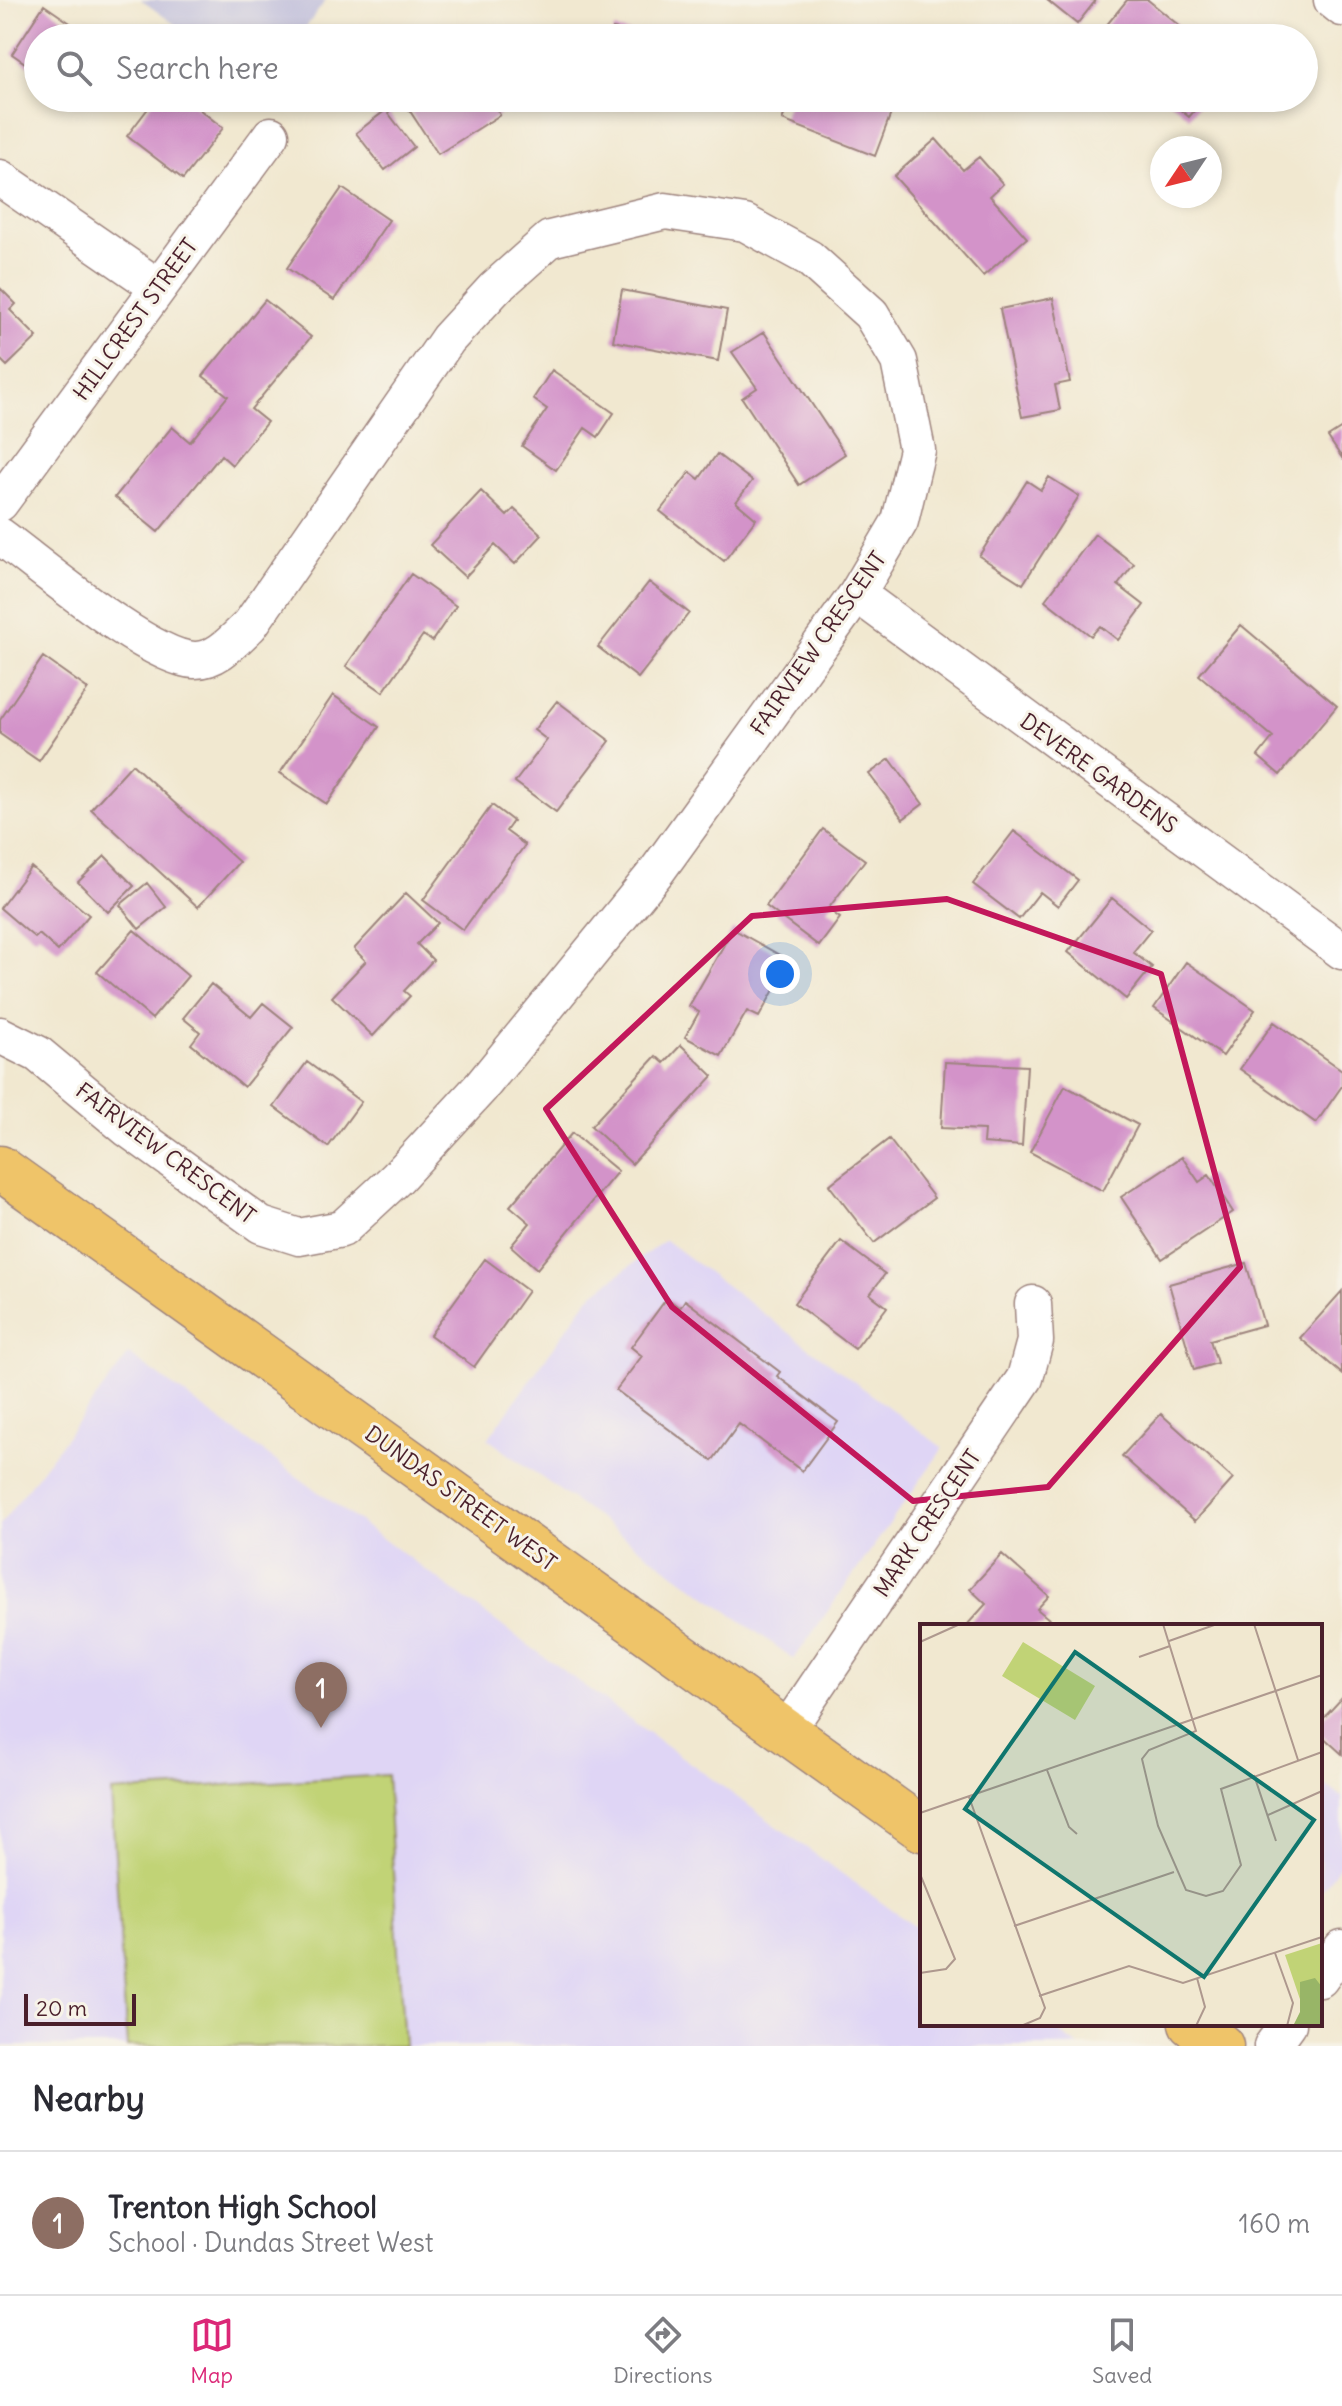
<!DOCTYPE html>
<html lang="en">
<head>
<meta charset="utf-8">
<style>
	body { margin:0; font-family:Delius,sans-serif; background:#f2f2f3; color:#2b2b33 }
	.compass { position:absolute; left:1150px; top:136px; width:72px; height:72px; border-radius:50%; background:#fff; box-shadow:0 4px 12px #0003; rotate:235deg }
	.scale { position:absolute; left:24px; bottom:20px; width:112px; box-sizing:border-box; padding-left:8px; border:4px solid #4a1f2b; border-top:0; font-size:22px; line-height:28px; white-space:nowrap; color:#4a1f2b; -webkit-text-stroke:6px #f7f3e8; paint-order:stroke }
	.you { position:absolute; left:780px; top:974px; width:28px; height:28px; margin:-20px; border:6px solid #fff; border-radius:50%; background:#1a73e8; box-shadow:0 0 0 12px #1a73e833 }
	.badge { display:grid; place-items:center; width:52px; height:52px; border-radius:50%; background:#db2777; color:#fff; font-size:26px; font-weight:700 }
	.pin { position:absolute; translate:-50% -66px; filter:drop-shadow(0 2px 4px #0008) }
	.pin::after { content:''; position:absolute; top:42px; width:28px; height:24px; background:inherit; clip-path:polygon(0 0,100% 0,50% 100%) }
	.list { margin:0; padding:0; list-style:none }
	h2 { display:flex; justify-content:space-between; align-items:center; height:104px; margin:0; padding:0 32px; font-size:34px }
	h2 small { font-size:26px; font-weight:400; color:#7c7c81 }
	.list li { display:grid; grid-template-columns:52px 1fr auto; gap:24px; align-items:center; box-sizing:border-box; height:144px; padding:0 32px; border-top:2px solid #e1e1e2 }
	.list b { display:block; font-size:30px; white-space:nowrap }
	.list p { margin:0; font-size:26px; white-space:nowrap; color:#7c7c81 }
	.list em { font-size:26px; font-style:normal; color:#7c7c81 }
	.icon { flex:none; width:44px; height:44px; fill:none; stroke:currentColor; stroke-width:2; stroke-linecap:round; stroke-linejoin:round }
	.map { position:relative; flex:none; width:1342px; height:2046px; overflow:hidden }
	.search { position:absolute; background:#fff; box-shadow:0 4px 12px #0003; left:24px; right:24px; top:24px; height:88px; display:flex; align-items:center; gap:20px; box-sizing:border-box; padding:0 28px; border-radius:44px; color:#7c7c81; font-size:30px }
	.sheet { height:248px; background:#fff }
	nav { display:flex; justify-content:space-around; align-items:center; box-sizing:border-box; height:112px; border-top:2px solid #e1e1e2; background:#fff; font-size:22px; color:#7c7c81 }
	nav a { display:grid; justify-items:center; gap:4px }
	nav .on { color:#db2777 }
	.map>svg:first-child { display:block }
	.built { fill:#dfd5f5 }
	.industrial { fill:#c3c1db }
	.green { fill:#c1d376; stroke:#867950; stroke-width:2 }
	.building { fill:#d393c9 }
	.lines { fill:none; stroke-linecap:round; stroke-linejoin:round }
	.minor-casing { stroke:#9e847e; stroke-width:39 }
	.primary-casing { stroke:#9e847e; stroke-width:47 }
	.minor { stroke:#fff; stroke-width:36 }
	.primary { stroke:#efc469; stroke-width:44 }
	.marked { fill:none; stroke:#c2185b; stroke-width:6; stroke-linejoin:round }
	.labels { text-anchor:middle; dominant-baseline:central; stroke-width:6; stroke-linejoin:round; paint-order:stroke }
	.street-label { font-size:22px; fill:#4a1f2b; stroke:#f7f3e8 }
	.inset-road { fill:none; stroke:#ae988e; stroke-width:2 }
	.view { fill:#0f766e; fill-opacity:0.15; stroke:#0f766e; stroke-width:4 }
	.inset-edge { fill:none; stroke:#4a1f2b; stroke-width:4 }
</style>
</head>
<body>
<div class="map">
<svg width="1342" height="2046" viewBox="0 0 1342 2046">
	<rect width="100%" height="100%" fill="#f7f3e8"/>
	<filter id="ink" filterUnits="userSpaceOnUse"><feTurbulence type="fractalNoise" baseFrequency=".0125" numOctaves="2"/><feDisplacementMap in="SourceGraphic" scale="16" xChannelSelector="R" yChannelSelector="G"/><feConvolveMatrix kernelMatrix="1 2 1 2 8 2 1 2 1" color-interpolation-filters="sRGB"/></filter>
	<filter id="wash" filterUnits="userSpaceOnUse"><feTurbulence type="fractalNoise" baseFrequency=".006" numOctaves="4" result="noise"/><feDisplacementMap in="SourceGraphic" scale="32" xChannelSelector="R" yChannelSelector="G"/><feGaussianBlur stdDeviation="1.8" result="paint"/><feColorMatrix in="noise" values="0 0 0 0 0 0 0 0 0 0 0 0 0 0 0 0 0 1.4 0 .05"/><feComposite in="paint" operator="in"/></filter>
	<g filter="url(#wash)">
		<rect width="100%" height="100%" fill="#f1e8d0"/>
		<path class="built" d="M 665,1240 L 943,1448 L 794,1659 L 488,1439 L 590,1296 Z
			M 129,1354 L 922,1932 L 922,2024 L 1048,2024 L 1079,2046 L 0,2046 L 0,1525 Z
			M 1320,1781 L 1342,1797 L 1342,1863 L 1320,1893 Z"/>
		<path class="industrial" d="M 141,0 L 326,0 L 298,38 L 194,38 Z"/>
		<path class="green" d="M 387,1775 L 404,2046 L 127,2046 L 111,1792 Z"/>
		<g id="blocks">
			<path class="building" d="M 1047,0 L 1096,0 L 1077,24 Z
				M 1127,0 L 1148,0 L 1194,38 L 1096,38 Z
				M 44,5 L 92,38 L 38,38 L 38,72 L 12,54 Z
				M 613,29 L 652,36 L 652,38 L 612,38 Z
				M 156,98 L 185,98 L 223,128 L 183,179 L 127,136 Z
				M 417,98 L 490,98 L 500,115 L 438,154 L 406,105 Z
				M 602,98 L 637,98 L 635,108 L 601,102 Z
				M 791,98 L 874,98 L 894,105 L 875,156 L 782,120 Z
				M 1166,98 L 1205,98 L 1189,117 Z
				M 386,110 L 414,147 L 385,170 L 356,133 Z
				M 936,139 L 963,170 L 979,157 L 1003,184 L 990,196 L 1027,238 L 983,276 L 894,176 Z
				M 342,188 L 389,220 L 334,300 L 287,268 Z
				M 0,288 L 16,304 L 10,310 L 37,337 L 7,366 L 0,359 Z
				M 622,290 L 727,310 L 718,361 L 613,341 Z
				M 1053,298 L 1070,382 L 1055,385 L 1060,410 L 1022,417 L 1000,309 Z
				M 265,300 L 311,337 L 251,409 L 267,422 L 232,465 L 221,455 L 158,532 L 115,497 L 172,427 L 190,442 L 228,396 L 203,376 Z
				M 764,332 L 845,454 L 799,485 L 742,398 L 757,388 L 732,352 Z
				M 552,370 L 614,413 L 598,437 L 585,428 L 556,470 L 522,446 L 547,409 L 533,399 Z
				M 1342,428 L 1342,458 L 1328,437 Z
				M 717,454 L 752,481 L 736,502 L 756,519 L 724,561 L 660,511 L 690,472 L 699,479 Z
				M 1049,477 L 1079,496 L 1023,584 L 979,556 L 1027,481 L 1041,490 Z
				M 481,491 L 507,516 L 514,509 L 542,535 L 515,564 L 495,545 L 465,577 L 430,545 Z
				M 1095,534 L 1134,564 L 1118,585 L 1144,605 L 1118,640 L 1100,626 L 1091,636 L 1045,600 Z
				M 411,574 L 456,606 L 432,641 L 423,635 L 383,692 L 346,666 Z
				M 649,582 L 689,613 L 638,678 L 598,647 Z
				M 1241,625 L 1337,706 L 1280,775 L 1258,756 L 1273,737 L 1199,675 Z
				M 43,657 L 88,689 L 39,761 L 0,734 L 0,720 Z
				M 333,695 L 379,727 L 327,804 L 280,773 Z
				M 557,701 L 610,741 L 556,812 L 515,782 L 547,740 L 534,730 Z
				M 890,759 L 923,804 L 903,819 L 869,774 Z
				M 132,764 L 239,862 L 198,907 L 91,809 Z
				M 492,805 L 513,821 L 506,831 L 525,845 L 463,930 L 423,900 Z
				M 823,829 L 865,860 L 828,909 L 840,918 L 819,946 L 766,906 Z
				M 1014,831 L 1078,880 L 1058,906 L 1040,892 L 1019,919 L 973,884 Z
				M 105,856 L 134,886 L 108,912 L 78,882 Z
				M 31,867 L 89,915 L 58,951 L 39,934 L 35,938 L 0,908 Z
				M 147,883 L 166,907 L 139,929 L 120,905 Z
				M 406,893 L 438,923 L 417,944 L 433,960 L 404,991 L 410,996 L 373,1036 L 332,997 L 366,961 L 354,949 Z
				M 1112,898 L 1151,930 L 1133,952 L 1152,967 L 1126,999 L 1068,952 Z
				M 733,929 L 790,961 L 759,1017 L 747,1011 L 721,1056 L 685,1037 L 699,1012 L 689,1006 Z
				M 134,930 L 188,976 L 152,1019 L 97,972 Z
				M 1186,962 L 1255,1010 L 1223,1056 L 1154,1008 Z
				M 211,984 L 251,1017 L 263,1003 L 293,1027 L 244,1087 L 191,1044 L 200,1032 L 183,1018 Z
				M 1274,1022 L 1342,1070 L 1342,1086 L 1316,1123 L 1240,1069 Z
				M 681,1045 L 713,1076 L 632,1164 L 591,1126 L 656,1056 L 664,1063 Z
				M 307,1062 L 361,1102 L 328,1147 L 274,1107 Z
				M 945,1062 L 1027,1066 L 1022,1146 L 983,1143 L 984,1130 L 941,1128 Z
				M 1065,1086 L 1138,1125 L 1103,1191 L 1030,1152 Z
				M 572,1133 L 618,1171 L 537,1269 L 511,1246 L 530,1223 L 510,1206 Z
				M 889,1139 L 934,1198 L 874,1243 L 829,1185 Z
				M 1182,1157 L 1199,1182 L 1209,1175 L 1233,1212 L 1162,1259 L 1121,1197 Z
				M 841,1241 L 885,1274 L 870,1294 L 887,1307 L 855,1349 L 794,1303 Z
				M 485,1259 L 528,1291 L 474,1367 L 430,1335 Z
				M 1246,1263 L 1264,1325 L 1210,1340 L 1217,1363 L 1194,1370 L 1169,1284 Z
				M 1342,1291 L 1342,1374 L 1300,1338 Z
				M 667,1298 L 680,1308 L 685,1300 L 780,1372 L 777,1376 L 838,1422 L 802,1471 L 739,1424 L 712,1461 L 616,1390 L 642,1356 L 631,1347 Z
				M 1161,1414 L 1233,1479 L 1195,1521 L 1122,1456 Z
				M 1002,1554 L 1049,1596 L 1037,1609 L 1049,1619 L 1043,1626 L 966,1626 L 986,1604 L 970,1589 Z
				M 1342,1698 L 1342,1754 L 1320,1734 L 1320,1722 Z"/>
		</g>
	</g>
	<g filter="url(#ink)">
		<use href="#blocks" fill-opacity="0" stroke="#9e847e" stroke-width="2"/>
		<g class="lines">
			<defs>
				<path id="minor" d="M 1332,0 L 1342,8
					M 0,178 L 158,287
					M 0,503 L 271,135
					M 0,536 C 41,566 149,658 194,660 C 217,661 235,639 250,625 L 448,339 L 495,288 L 550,239 L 665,211 L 745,223 L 809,258 L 871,314 L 899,361 L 917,450 L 900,521 L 857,594 L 657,871 L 481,1087 L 397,1178 L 342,1229 L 299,1237 L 261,1225 L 128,1129 L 38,1054 L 0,1035
					M 857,594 L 1342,951
					M 787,1730 L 1025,1378 L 1035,1341 L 1033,1304
					M 1320,1979 L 1342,1948
					M 1272,2046 L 1288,2024"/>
				<path id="primary" d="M 0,1168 L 922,1829
					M 1191,2024 L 1221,2046"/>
			</defs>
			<use href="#minor" class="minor-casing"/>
			<use href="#primary" class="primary-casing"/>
			<use href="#minor" class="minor"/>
			<use href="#primary" class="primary"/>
		</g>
	</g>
	<path class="marked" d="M 947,899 L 1161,974 L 1240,1267 L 1048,1487 L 913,1501 L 672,1307 L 546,1109 L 752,916 Z"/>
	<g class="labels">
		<g class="street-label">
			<text transform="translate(135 319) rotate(-54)">HILLCREST STREET</text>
			<text transform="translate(818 643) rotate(-55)">FAIRVIEW CRESCENT</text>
			<text transform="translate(1099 773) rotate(36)">DEVERE GARDENS</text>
			<text transform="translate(166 1153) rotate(37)">FAIRVIEW CRESCENT</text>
			<text transform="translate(461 1498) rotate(36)">DUNDAS STREET WEST</text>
			<text transform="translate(927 1523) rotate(-56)">MARK CRESCENT</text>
		</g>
	</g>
	<g transform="translate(920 1624)">
		<rect width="402" height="402" fill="#f1e8d0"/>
		<path d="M 103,18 L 175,62 L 155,96 L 82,52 ZM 402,319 L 402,402 L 384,387 L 365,331 Z" fill="#c1d376"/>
		<path d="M 395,354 L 402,363 L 402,402 L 373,402 L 380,388 L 380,358 Z" fill="#98b567"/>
		<path class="inset-road" d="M 243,0 L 276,107 L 229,126 L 222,135 L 238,202 L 266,266 L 286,272 L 303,267 L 321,241 L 301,165 L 402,128M 334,0 L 378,136M 249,17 L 297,0M 0,18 L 40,0M 219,33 L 250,22M 127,146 L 149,203 L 157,210M 334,151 L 356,217M 49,173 L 125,384 L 120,394 L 101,402M 0,189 L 402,51M 348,191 L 402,167M 0,250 L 35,335 L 26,345 L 0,349M 94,302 L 254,248M 355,329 L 373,379 L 367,402M 119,372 L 209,342 L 263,359 L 402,313M 276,402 L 285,383 L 277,354"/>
		<path class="view" d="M 155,28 L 394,196 L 284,353 L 45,185 Z"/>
		<rect width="402" height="402" class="inset-edge"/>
	</g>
</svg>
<svg class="compass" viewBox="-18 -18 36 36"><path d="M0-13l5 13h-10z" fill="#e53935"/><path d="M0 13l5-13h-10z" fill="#7c7c81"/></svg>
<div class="scale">20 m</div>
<div class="you"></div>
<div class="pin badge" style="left:321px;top:1728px;background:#8d6e63">1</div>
<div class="search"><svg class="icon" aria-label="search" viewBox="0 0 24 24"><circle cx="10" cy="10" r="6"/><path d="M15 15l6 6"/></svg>Search here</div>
</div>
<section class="sheet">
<h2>Nearby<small></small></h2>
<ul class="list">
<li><span class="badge" style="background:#8d6e63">1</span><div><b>Trenton High School</b><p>School · Dundas Street West</p></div><em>160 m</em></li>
</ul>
</section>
<nav>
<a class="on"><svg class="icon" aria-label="map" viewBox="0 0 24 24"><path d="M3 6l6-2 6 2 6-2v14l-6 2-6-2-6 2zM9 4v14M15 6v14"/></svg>Map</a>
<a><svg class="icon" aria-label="directions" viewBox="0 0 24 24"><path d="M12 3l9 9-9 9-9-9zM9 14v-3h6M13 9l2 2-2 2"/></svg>Directions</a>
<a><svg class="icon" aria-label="saved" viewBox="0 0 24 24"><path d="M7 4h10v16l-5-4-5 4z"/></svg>Saved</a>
</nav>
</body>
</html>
